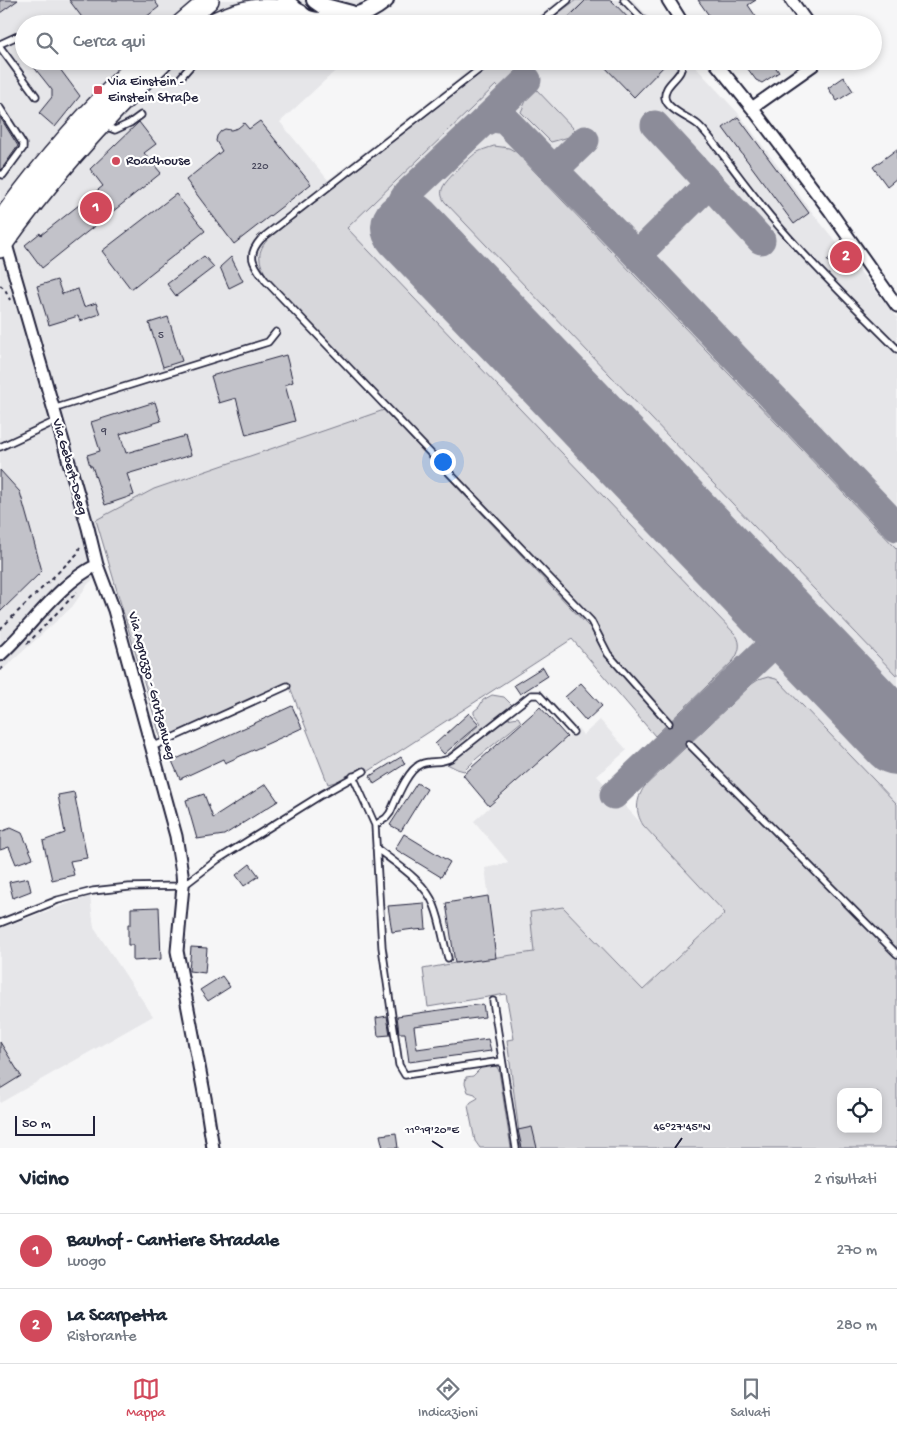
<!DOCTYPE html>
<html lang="it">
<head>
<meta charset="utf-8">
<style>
	body { margin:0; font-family:"Gochi Hand",sans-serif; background:#f6f6f7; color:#1f2937 }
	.controls { position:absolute; right:15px; bottom:15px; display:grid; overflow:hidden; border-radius:10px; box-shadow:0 2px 8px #0003 }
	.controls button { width:45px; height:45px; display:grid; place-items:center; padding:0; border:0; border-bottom:1px solid #e0e1e3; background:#fff; color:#1f2937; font:25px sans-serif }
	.scale { position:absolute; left:15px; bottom:12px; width:80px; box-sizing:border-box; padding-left:5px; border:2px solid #22223b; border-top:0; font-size:14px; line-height:18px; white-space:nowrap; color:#22223b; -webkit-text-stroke:4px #fff; paint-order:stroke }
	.you { position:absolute; left:442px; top:461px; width:18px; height:18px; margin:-12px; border:4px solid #fff; border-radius:50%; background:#1a73e8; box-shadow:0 0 0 8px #1a73e833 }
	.badge { display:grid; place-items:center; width:32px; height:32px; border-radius:50%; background:#d1495b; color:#fff; font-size:16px; font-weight:700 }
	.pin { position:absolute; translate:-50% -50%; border:2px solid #fff; box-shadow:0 1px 5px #0006 }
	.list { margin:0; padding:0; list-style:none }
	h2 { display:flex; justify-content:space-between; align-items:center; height:65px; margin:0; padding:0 20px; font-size:21px }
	h2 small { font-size:16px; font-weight:400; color:#747a83 }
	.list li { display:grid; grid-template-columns:32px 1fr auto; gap:15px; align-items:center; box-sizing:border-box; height:75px; padding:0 20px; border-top:1px solid #e0e1e3 }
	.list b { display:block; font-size:19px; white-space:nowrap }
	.list p { margin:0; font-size:16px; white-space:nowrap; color:#747a83 }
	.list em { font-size:16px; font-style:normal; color:#747a83 }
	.icon { flex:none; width:28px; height:28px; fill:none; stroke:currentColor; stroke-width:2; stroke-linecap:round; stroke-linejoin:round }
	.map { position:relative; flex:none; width:897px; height:1148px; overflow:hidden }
	.search { position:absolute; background:#fff; box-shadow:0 2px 8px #0003; left:15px; right:15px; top:15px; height:55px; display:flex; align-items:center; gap:12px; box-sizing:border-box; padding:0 18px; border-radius:28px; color:#747a83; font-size:19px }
	.sheet { height:215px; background:#fff }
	nav { display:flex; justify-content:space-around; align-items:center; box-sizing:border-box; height:70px; border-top:1px solid #e0e1e3; background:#fff; font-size:14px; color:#747a83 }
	nav a { display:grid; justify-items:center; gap:2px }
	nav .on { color:#d1495b }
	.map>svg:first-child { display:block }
	.built { fill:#e6e6e9 }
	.green { fill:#d7d7db; stroke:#7c7c8b; fill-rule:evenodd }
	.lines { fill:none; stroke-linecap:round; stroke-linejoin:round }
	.taxiway { stroke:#8c8c99; stroke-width:29 }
	.runway { stroke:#8c8c99; stroke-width:72 }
	.building { fill:#c2c2c9; stroke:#22223b }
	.lane-casing { stroke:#22223b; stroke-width:9 }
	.street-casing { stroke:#22223b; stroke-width:15 }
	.secondary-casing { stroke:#22223b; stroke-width:20 }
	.primary-casing { stroke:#22223b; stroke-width:22 }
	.path { stroke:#22223b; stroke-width:2; stroke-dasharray:4 4; stroke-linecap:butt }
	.lane { stroke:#fff; stroke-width:5.5 }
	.street { stroke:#fff; stroke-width:11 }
	.secondary { stroke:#fff; stroke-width:16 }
	.primary { stroke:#fff; stroke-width:19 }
	.ticks { fill:none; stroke:#22223b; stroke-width:2 }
	.poi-dot { fill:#d1495b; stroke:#fff; stroke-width:2 }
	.labels { text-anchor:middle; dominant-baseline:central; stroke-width:4.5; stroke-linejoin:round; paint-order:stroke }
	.number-label { font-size:11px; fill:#4a4a5e }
	.poi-label { font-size:14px; fill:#22223b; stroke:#fff; text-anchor:start }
	.street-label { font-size:14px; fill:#22223b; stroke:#fff }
	.ticks-label { font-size:12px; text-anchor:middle; fill:#22223b; stroke:#fff; stroke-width:4.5; stroke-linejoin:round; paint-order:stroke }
</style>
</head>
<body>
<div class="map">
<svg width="897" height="1148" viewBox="0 0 897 1148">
	<rect width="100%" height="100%" fill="#f6f6f7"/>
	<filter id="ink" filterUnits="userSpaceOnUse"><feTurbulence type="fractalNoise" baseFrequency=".02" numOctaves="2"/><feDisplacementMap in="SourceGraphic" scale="10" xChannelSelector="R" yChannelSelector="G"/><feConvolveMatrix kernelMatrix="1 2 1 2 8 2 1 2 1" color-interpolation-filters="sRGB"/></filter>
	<g filter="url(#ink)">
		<path class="built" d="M 0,0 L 362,0 L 363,24 L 24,24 L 24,61 L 346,61 L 280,122 L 328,180 L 481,61 L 690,61 L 739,114 L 815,216 L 897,317 L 897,980 L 655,736 L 573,639 L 96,520 L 101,573 L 88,584 L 72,607 L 0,672 Z
			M 559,0 L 633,0 L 655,24 L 529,24 Z
			M 600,720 L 627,750 L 597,776 L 725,913 L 643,990 L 563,907 L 534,952 L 497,958 L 485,868 L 509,863 L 474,821 L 578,728 L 583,735 Z
			M 90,896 L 94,928 L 153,1016 L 0,1103 L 0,928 Z"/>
		<path class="green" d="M 576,0 L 586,0 L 562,23 L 544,24 Z
			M 496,61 L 513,61 L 511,63 L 518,70 L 499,88 L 496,85 L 347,228 L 736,635 C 742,644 739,653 733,661 L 655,736 L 572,639 L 366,773 L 328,784 L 288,682 L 161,739 L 96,520 L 154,489 L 384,410 L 588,626 L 595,621 L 267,277 C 258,261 256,252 269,238 Z
			M 535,88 L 575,130 L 569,137 L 551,142 L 521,112 L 529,94 Z
			M 494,146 L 509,148 L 516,152 L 897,549 L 897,676 L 445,202 C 442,198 440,193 443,187 C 446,180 468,159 476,153 C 481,150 488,148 494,146 Z
			M 768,677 L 776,679 L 779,681 L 897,804 L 897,1148 L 521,1148 L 507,1040 L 514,1039 L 506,994 L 428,1007 L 423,969 L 455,963 L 534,952 L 530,912 L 563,907 L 643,990 L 725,913 L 643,825 C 635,812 636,800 644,787 L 752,684 L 758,680 ZM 841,1092 L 878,1092 L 878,1129 L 841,1129 Z
			M 492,695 L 504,697 L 512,705 L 512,713 L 506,717 L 507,719 L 518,717 L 521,722 L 476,759 L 464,771 L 457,769 L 447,764 L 446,757 L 449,753 L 454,750 L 457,745 L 481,723 L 474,714 L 474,711 L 479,707 L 483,700 Z
			M 491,1065 L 497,1067 L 499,1071 L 511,1148 L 480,1148 L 475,1141 L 468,1106 L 471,1102 L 478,1098 L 475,1094 L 468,1092 L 465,1083 L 466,1077 L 473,1076 L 482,1067 Z"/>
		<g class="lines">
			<path class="taxiway" d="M 482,123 L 527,80
				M 655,125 L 761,240
				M 554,170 L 585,140
				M 407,227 C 397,215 398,206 407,194 L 482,123 L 492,118 L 505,120 L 637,255 L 897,527
				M 637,255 L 709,184
				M 614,795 L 790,628"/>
			<path class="runway" d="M 407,227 L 897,739"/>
		</g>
		<path class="building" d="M 0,0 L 18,0 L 0,13 Z
			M 69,0 L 154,0 L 159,7 L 137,24 L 87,24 Z
			M 586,0 L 611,0 L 634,24 L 562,24 Z
			M 698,0 L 756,0 L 748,5 L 761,24 L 715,24 Z
			M 29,61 L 54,61 L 80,96 L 55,127 L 39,113 L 52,97 L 52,90 Z
			M 599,61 L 669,61 L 634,97 Z
			M 742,61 L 771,61 L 779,72 L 762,83 L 756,80 Z
			M 844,77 L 853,91 L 837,101 L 828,88 Z
			M 0,117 L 18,146 L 1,170 L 0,169 Z
			M 738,117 L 809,213 L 794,224 L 723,128 Z
			M 260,121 L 311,184 L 234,244 L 186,180 L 222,151 L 216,141 L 217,136 L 221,131 L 225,129 L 231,130 L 238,128 L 244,123 L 249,129 Z
			M 139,122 L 156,144 L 144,153 L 161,173 L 42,268 L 25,245 L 40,233 L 41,235 L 103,186 L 90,169 Z
			M 897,149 L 897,178 L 887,186 L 873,167 Z
			M 176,194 L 205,231 L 131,289 L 102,251 Z
			M 841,249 L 850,262 L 836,272 L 827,260 Z
			M 204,256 L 214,267 L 176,296 L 167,284 Z
			M 231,257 L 243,281 L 229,288 L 220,267 Z
			M 57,280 L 62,294 L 78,289 L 84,307 L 96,303 L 100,314 L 80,321 L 78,316 L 49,325 L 37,286 Z
			M 168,317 L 182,361 L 163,367 L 149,323 Z
			M 286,355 L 293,382 L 285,385 L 295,421 L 246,435 L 236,398 L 219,403 L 211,376 Z
			M 155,402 L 161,421 L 120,434 L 126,453 L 185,436 L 191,455 L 127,474 L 134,495 L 105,505 L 92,466 L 90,466 L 87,455 L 100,451 L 91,422 Z
			M 0,470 L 20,492 L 42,571 L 0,612 Z
			M 543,667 L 548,676 L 520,694 L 514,685 Z
			M 581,683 L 602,706 L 586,721 L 565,697 Z
			M 292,706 L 302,728 L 225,763 L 223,759 L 180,779 L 172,761 Z
			M 540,707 L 567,737 L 489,806 L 463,775 Z
			M 469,713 L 479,724 L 444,754 L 435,744 Z
			M 401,757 L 405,764 L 374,784 L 370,776 Z
			M 417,783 L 427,789 L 401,831 L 390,825 Z
			M 266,784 L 278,801 L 224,835 L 197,839 L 186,800 L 204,794 L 213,818 Z
			M 74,792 L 87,858 L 70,861 L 74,875 L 52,880 L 43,841 L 65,833 L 58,795 Z
			M 11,828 L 22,833 L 33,858 L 16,864 L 9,847 L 0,850 L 0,832 Z
			M 404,834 L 450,862 L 441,877 L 395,849 Z
			M 250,864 L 259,876 L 244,886 L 236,875 Z
			M 28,878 L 31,891 L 13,898 L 9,882 Z
			M 488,896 L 496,958 L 455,963 L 446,903 Z
			M 424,903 L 426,929 L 414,930 L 414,929 L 392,932 L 388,906 Z
			M 159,907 L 161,959 L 133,961 L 133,945 L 128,945 L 128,924 L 131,924 L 131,908 Z
			M 191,947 L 207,948 L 205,973 L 189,971 Z
			M 222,976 L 230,987 L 208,1001 L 200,990 Z
			M 483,1004 L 485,1017 L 414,1026 L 417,1049 L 488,1039 L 491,1051 L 409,1062 L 405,1033 L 399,1033 L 397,1016 Z
			M 387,1016 L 390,1035 L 378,1036 L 376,1018 Z
			M 0,1042 L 21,1076 L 0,1089 Z
			M 532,1127 L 537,1148 L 522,1148 L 518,1130 Z
			M 396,1133 L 398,1148 L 383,1148 L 380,1135 Z"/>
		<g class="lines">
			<defs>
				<path id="lane" d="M 624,0 L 647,24
					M 538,24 L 568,0
					M 0,44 L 24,33
					M 0,47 L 36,96
					M 490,61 L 261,239 C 246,256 253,264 265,280 L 591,621 L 608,654 L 669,723
					M 681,61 C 686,77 663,82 665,98 C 667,109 689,118 697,124 C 702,128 706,133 710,138 C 734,169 757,202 783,231 C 819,272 858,310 897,349
					M 181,77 L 195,61
					M 0,108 L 23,144 L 23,148 L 3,175 L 0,174
					M 105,126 L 115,130 L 130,123 L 141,115
					M 53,409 L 268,342 L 276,332
					M 0,447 L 56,421
					M 689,744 L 897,954
					M 152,747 L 287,686
					M 353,776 L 375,825 L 382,947 L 399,1065 L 405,1075 L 502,1061
					M 375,825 L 386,818 L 390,813 C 396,800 407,770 421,764 C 431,760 440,764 451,758 L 531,695 L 539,695 L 573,732
					M 376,848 C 395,863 425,881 434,905 C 441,922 443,941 448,958
					M 0,923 L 58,900 L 93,891 L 129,887 L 183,886 L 217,860 L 321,795 L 364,771
					M 493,1001 L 516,1148"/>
				<path id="street" d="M 668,0 L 683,24
					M 791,0 L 808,24
					M 714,61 L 752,108 L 830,211 L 897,306
					M 752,108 L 813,65 L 816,61
					M 3,244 L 7,248 L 88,528 L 97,565 L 114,610 L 176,836 L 182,873 L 183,886 L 177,951 L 206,1103 L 213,1148
					M 0,655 C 32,626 58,584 97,565"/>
				<path id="secondary" d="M 285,0 C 291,7 298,14 306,18 C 322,25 353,18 368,11 C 374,8 380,4 385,0
					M 315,0 L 325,7 L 351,14"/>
				<path id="primary" d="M 181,24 L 209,0
					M 210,24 C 242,9 264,4 299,14
					M 0,222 C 42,164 89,110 141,61
					M 0,248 C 48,180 103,119 163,61"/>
			</defs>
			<use href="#lane" class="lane-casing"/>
			<use href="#street" class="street-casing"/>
			<use href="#secondary" class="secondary-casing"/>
			<use href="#primary" class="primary-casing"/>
			<path class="path" d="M 0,285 L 5,289 L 10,300
				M 0,629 L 77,554 L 80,547
				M 27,644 L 77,592
				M 0,670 L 6,665"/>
			<use href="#lane" class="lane"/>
			<use href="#street" class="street"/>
			<use href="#secondary" class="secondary"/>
			<use href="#primary" class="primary"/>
		</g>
	</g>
	<path class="ticks" d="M 432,1141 L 443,1148M 675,1148 L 682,1138"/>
	<g class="poi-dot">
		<rect x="93" y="85" width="10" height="10" rx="2.5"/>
		<circle cx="116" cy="161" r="5"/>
	</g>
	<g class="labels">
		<g class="number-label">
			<text x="260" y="167">220</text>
			<text x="161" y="336">5</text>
			<text x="104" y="432">9</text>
		</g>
		<g class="poi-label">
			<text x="108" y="82">Via Einstein -<tspan x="108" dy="16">Einstein Straße</tspan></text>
			<text x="126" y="161">Roadhouse</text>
		</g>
		<g class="street-label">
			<text transform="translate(69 467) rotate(74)">Via Gebert-Deeg</text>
			<text transform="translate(151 686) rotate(75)">Via Agruzzo - Grutzenweg</text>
		</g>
	</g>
	<g class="ticks-label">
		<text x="682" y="1130">46°27'45"N</text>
		<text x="432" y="1133">11°19'20"E</text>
	</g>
</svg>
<div class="controls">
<button><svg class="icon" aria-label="locate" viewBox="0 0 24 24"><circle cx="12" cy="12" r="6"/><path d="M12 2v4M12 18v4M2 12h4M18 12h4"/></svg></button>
</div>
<div class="scale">50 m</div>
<div class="you"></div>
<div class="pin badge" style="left:96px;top:208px">1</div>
<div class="pin badge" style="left:846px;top:257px">2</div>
<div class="search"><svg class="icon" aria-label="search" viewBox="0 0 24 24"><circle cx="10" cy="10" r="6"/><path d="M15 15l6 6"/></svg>Cerca qui</div>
</div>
<section class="sheet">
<h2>Vicino<small>2 risultati</small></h2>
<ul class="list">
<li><span class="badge">1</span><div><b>Bauhof - Cantiere Stradale</b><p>Luogo</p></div><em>270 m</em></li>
<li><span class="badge">2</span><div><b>La Scarpetta</b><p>Ristorante</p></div><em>280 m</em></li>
</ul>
</section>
<nav>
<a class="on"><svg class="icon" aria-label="map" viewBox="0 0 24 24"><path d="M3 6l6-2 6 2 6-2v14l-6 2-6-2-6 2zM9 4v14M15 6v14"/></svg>Mappa</a>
<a><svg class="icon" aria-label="directions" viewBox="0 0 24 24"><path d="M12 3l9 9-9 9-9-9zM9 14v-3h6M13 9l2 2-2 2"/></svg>Indicazioni</a>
<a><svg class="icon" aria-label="saved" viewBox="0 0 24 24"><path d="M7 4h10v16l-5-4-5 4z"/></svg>Salvati</a>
</nav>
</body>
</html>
